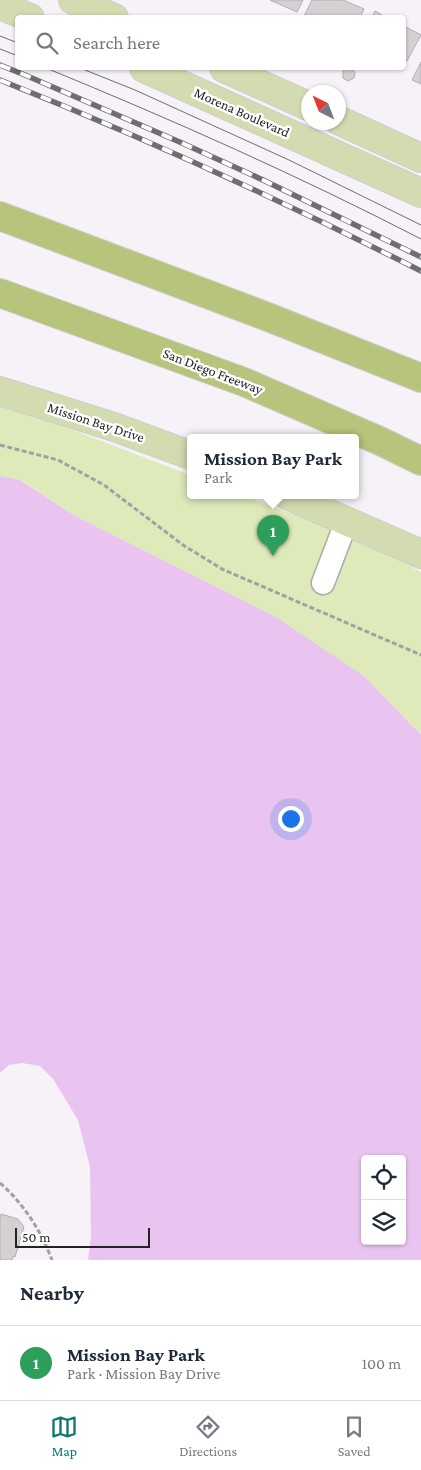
<!DOCTYPE html>
<html lang="en">
<head>
<meta charset="utf-8">
<style>
	body { margin:0; font-family:"Crimson Pro",serif; background:#f6f6f7; color:#1f2937 }
	.controls { position:absolute; right:15px; bottom:15px; display:grid; overflow:hidden; border-radius:5px; box-shadow:0 1px 4px #0004 }
	.controls button { width:45px; height:45px; display:grid; place-items:center; padding:0; border:0; border-bottom:1px solid #e0e1e3; background:#fff; color:#1f2937; font:25px sans-serif }
	.compass { position:absolute; left:301px; top:85px; width:45px; height:45px; border-radius:50%; background:#fff; box-shadow:0 1px 4px #0004; rotate:318deg }
	.scale { position:absolute; left:15px; bottom:12px; width:135px; box-sizing:border-box; padding-left:5px; border:2px solid #232224; border-top:0; font-size:14px; line-height:18px; white-space:nowrap; color:#232224; -webkit-text-stroke:4px #fff; paint-order:stroke }
	.you { position:absolute; left:290px; top:818px; width:18px; height:18px; margin:-12px; border:4px solid #fff; border-radius:50%; background:#1a73e8; box-shadow:0 0 0 8px #1a73e833 }
	.badge { display:grid; place-items:center; width:32px; height:32px; border-radius:50%; background:#0f766e; color:#fff; font-size:16px; font-weight:700 }
	.pin { position:absolute; translate:-50% -41px; filter:drop-shadow(0 1px 2px #0008) }
	.pin::after { content:''; position:absolute; top:26px; width:18px; height:15px; background:inherit; clip-path:polygon(0 0,100% 0,50% 100%) }
	.popup { position:absolute; left:187px; top:434px; width:172px; height:65px; box-sizing:border-box; display:grid; place-content:center; border-radius:5px; background:#fff; filter:drop-shadow(0 1px 4px #0005); font-size:16px; white-space:nowrap; color:#747a83 }
	.popup b { font-size:19px; color:#1f2937 }
	.popup::after { content:''; position:absolute; left:50%; top:100%; margin-left:-10px; border:10px solid transparent; border-top-color:#fff }
	.list { margin:0; padding:0; list-style:none }
	h2 { display:flex; justify-content:space-between; align-items:center; height:65px; margin:0; padding:0 20px; font-size:21px }
	h2 small { font-size:16px; font-weight:400; color:#747a83 }
	.list li { display:grid; grid-template-columns:32px 1fr auto; gap:15px; align-items:center; box-sizing:border-box; height:75px; padding:0 20px; border-top:1px solid #e0e1e3 }
	.list b { display:block; font-size:19px; white-space:nowrap }
	.list p { margin:0; font-size:16px; white-space:nowrap; color:#747a83 }
	.list em { font-size:16px; font-style:normal; color:#747a83 }
	.icon { flex:none; width:28px; height:28px; fill:none; stroke:currentColor; stroke-width:2; stroke-linecap:round; stroke-linejoin:round }
	.map { position:relative; flex:none; width:421px; height:1260px; overflow:hidden }
	.search { position:absolute; background:#fff; box-shadow:0 1px 4px #0004; left:15px; right:15px; top:15px; height:55px; display:flex; align-items:center; gap:12px; box-sizing:border-box; padding:0 18px; border-radius:5px; color:#747a83; font-size:19px }
	.sheet { height:140px; background:#fff }
	nav { display:flex; justify-content:space-around; align-items:center; box-sizing:border-box; height:70px; border-top:1px solid #e0e1e3; background:#fff; font-size:14px; color:#747a83 }
	nav a { display:grid; justify-items:center; gap:2px }
	nav .on { color:#0f766e }
	.map>svg:first-child { display:block }
	.green { fill:#dfeaba }
	.water { fill:#e9c4f1; fill-rule:evenodd }
	.building { fill:#d4d0d4; stroke:#b1adb2 }
	.lines { fill:none; stroke-linecap:round; stroke-linejoin:round }
	.minor-casing { stroke:#aca8ac; stroke-width:25 }
	.major-casing { stroke:#cfcecf; stroke-width:30 }
	.highway-casing { stroke:#cfcecf; stroke-width:30 }
	.path { stroke:#a2a0a3; stroke-width:3; stroke-dasharray:5 2.5; stroke-linecap:butt }
	.minor { stroke:#fff; stroke-width:22 }
	.major { stroke:#d3dcb0; stroke-width:28 }
	.highway { stroke:#b6c57b; stroke-width:28 }
	.tram { stroke:#6f6d70; stroke-width:1 }
	.rail-casing { stroke:#6f6d70; stroke-width:5.5 }
	.rail { stroke:#fff; stroke-width:4; stroke-dasharray:11; stroke-linecap:butt }
	.labels { text-anchor:middle; dominant-baseline:central; stroke-width:5; stroke-linejoin:round; paint-order:stroke }
	.street-label { font-size:14px; fill:#232224; stroke:#fff }
</style>
</head>
<body>
<div class="map">
<svg width="421" height="1260" viewBox="0 0 421 1260">
	<rect width="100%" height="100%" fill="#f6f2f7"/>
	<path class="green" d="M 0,405 L 18,409 L 190,475 L 190,495 L 242,495 L 361,540 L 421,572 L 421,735 L 365,677 L 75,516 L 21,480 L 0,480 Z"/>
	<path class="water" d="M 0,476 L 20,480 L 75,516 L 276,617 L 365,677 L 421,735 L 421,1260 L 88,1260 L 91,1236 L 90,1167 L 78,1120 L 53,1079 L 40,1066 L 22,1063 L 9,1065 L 0,1073 ZM 365,1159 L 402,1159 L 402,1241 L 365,1241 Z"/>
	<path class="building" d="M 270,0 L 303,0 L 297,12 Z
		M 312,0 L 343,0 L 364,9 L 360,18 L 303,18 Z
		M 375,11 L 387,18 L 372,18 Z
		M 404,26 L 421,35 L 407,61 L 404,59 Z
		M 421,62 L 421,84 L 412,80 Z
		M 348,68 L 355,72 L 354,78 L 348,81 L 343,78 L 343,71 Z
		M 1,1214 L 18,1219 L 24,1227 L 15,1257 L 13,1256 L 12,1260 L 0,1260 L 0,1218 Z"/>
	<g class="lines">
		<defs>
			<path id="minor" d="M 323,583 L 347,520"/>
			<path id="major" d="M 73,0 L 114,18
				M 0,5 L 30,18
				M 144,68 L 421,193
				M 224,68 L 308,106
				M 338,120 L 421,158
				M 0,391 L 114,427 L 190,455
				M 287,495 L 421,554"/>
			<path id="highway" d="M 0,216 L 273,319 L 421,378
				M 0,293 L 244,382 L 380,441 L 421,461"/>
		</defs>
		<use href="#minor" class="minor-casing"/>
		<use href="#major" class="major-casing"/>
		<use href="#highway" class="highway-casing"/>
		<path class="path" d="M 0,445 L 58,460 L 104,485 L 183,545 L 222,569 L 421,655
			M 0,1183 C 24,1204 41,1231 52,1260"/>
		<use href="#minor" class="minor"/>
		<use href="#major" class="major"/>
		<use href="#highway" class="highway"/>
		<path class="tram" d="M 0,36 L 18,43
			M 0,49 L 18,56
			M 46,68 C 173,120 299,176 421,239
			M 80,68 L 135,90 L 289,160 L 421,225"/>
		<defs>
			<path id="rail" d="M 0,65 L 25,75 L 182,143 L 263,180 L 421,257
				M 0,80 C 143,137 283,201 421,271"/>
		</defs>
		<use href="#rail" class="rail-casing"/>
		<use href="#rail" class="rail"/>
	</g>
	<g class="labels">
		<g class="street-label">
			<text transform="translate(242 112) rotate(24)">Morena Boulevard</text>
			<text transform="translate(213 371) rotate(21)">San Diego Freeway</text>
			<text transform="translate(96 422) rotate(18)">Mission Bay Drive</text>
		</g>
	</g>
</svg>
<div class="controls">
<button><svg class="icon" aria-label="locate" viewBox="0 0 24 24"><circle cx="12" cy="12" r="6"/><path d="M12 2v4M12 18v4M2 12h4M18 12h4"/></svg></button>
<button><svg class="icon" aria-label="layers" viewBox="0 0 24 24"><path d="M12 4l9 5-9 5-9-5zM3 14l9 5 9-5"/></svg></button>
</div>
<svg class="compass" viewBox="-18 -18 36 36"><path d="M0-13l5 13h-10z" fill="#e53935"/><path d="M0 13l5-13h-10z" fill="#747a83"/></svg>
<div class="scale">50 m</div>
<div class="you"></div>
<div class="pin badge" style="left:273px;top:556px;background:#2e9e5b">1</div>
<div class="popup"><b>Mission Bay Park</b>Park</div>
<div class="search"><svg class="icon" aria-label="search" viewBox="0 0 24 24"><circle cx="10" cy="10" r="6"/><path d="M15 15l6 6"/></svg>Search here</div>
</div>
<section class="sheet">
<h2>Nearby<small></small></h2>
<ul class="list">
<li><span class="badge" style="background:#2e9e5b">1</span><div><b>Mission Bay Park</b><p>Park · Mission Bay Drive</p></div><em>100 m</em></li>
</ul>
</section>
<nav>
<a class="on"><svg class="icon" aria-label="map" viewBox="0 0 24 24"><path d="M3 6l6-2 6 2 6-2v14l-6 2-6-2-6 2zM9 4v14M15 6v14"/></svg>Map</a>
<a><svg class="icon" aria-label="directions" viewBox="0 0 24 24"><path d="M12 3l9 9-9 9-9-9zM9 14v-3h6M13 9l2 2-2 2"/></svg>Directions</a>
<a><svg class="icon" aria-label="saved" viewBox="0 0 24 24"><path d="M7 4h10v16l-5-4-5 4z"/></svg>Saved</a>
</nav>
</body>
</html>
